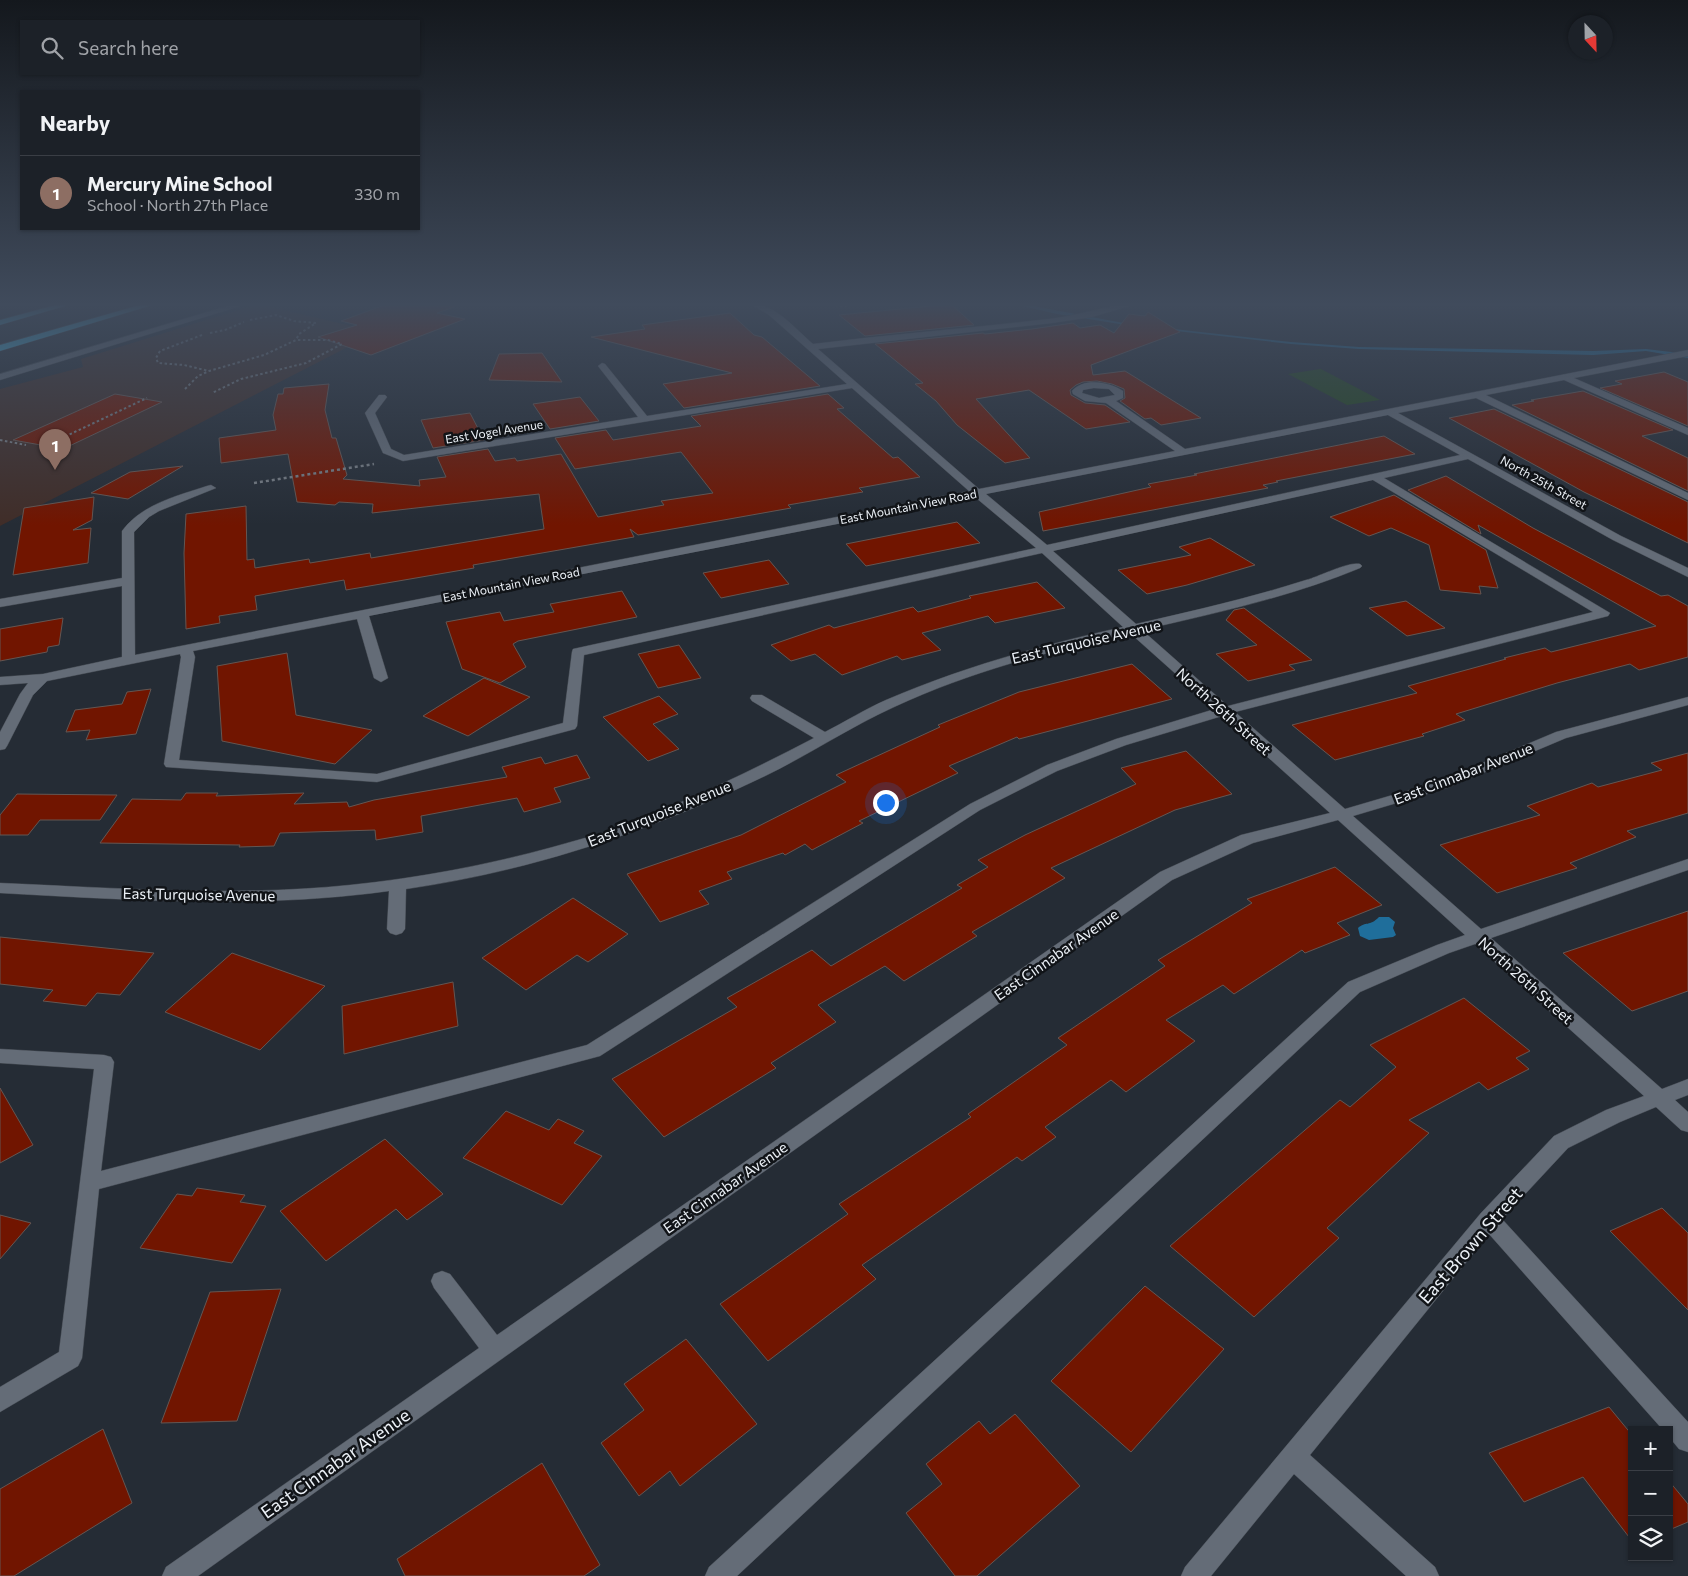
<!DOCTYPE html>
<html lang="en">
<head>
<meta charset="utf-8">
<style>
	body { margin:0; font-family:Commissioner,sans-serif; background:#252930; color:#f1f3f6 }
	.controls { position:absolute; right:15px; bottom:15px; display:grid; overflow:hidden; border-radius:0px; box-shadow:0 1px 4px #0004 }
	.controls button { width:45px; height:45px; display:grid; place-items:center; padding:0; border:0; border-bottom:1px solid #3a3e45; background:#1c2128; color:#f1f3f6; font:25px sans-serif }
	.compass { position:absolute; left:1568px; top:15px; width:45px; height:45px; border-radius:50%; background:#1c2128; box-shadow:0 1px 4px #0004; rotate:158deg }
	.you { position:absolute; left:885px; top:802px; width:18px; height:18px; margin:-12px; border:4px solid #fff; border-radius:50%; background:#1a73e8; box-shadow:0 0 0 8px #1a73e833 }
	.badge { display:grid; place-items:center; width:32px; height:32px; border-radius:50%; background:#b45309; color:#fff; font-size:16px; font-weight:700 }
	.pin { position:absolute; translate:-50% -41px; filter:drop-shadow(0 1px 2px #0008) }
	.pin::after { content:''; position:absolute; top:26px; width:18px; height:15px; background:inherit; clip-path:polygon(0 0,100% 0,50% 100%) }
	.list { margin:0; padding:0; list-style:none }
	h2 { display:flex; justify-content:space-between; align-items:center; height:65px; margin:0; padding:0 20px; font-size:21px }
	h2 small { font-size:16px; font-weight:400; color:#a0a3a8 }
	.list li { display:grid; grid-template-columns:32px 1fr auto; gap:15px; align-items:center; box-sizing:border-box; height:75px; padding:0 20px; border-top:1px solid #3a3e45 }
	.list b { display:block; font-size:19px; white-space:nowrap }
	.list p { margin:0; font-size:16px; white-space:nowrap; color:#a0a3a8 }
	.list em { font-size:16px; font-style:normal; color:#a0a3a8 }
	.icon { flex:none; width:28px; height:28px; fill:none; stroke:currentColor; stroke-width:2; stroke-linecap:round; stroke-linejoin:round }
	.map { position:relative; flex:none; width:1688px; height:1576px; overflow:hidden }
	.search { position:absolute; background:#1c2128; box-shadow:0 1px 4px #0004; left:20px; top:20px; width:400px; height:55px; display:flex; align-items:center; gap:12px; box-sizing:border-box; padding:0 18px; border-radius:0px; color:#a0a3a8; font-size:19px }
	.panel { position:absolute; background:#1c2128; box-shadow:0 1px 4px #0004; left:20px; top:90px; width:400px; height:140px; border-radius:0px }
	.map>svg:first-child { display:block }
	.education { fill:#402d28 }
	.green { fill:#23461d }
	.water { fill:#1f6e9b }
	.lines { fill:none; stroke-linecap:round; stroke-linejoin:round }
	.stream { fill:#1f6e9b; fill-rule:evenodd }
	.building { fill:#711500; stroke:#645652 }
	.minor-casing { stroke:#434951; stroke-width:1 }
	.highway-casing { stroke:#434951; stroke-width:1 }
	.path-far1 { stroke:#777d84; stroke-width:2; stroke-dasharray:2.5 2.5; stroke-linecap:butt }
	.path { stroke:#777d84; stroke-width:2.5; stroke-dasharray:3 3; stroke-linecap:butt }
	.minor { fill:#646c77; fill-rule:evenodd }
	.highway { fill:#40bfec; fill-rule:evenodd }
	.labels { text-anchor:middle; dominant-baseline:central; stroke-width:5; stroke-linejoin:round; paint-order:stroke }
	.far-street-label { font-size:12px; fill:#ecf1f7; stroke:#111418 }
	.street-label { font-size:15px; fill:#ecf1f7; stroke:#111418 }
	.near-street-label { font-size:18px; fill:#ecf1f7; stroke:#111418 }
</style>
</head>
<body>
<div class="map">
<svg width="1688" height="1576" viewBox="0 0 1688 1576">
	<rect width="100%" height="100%" fill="#252c35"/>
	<path class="education" d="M 258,304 L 377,332 L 0,526 L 0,389 L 83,367 L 81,359 Z"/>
	<path class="green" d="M 1320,369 L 1321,369 L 1380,400 L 1347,405 L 1288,374 Z"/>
	<path class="water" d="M 1379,917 L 1389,917 L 1395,922 L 1393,928 L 1396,935 L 1393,937 L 1369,940 L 1360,936 L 1358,928 C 1366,921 1369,927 1379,917 Z"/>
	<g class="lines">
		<path class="stream" d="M 1014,304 L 1023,304 L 1134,325 L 1132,326 L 1057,314 Z
			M 1165,328 L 1291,342 L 1359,347 L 1593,351 L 1646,349 L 1688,354 L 1688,358 L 1646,351 L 1593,355 L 1359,349 L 1291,344 L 1167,330 L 1165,329 Z"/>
	</g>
	<path class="building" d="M 387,304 L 454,304 L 454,307 L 437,313 L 465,319 L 371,355 L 318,337 L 357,325 L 341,321 Z
		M 951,304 L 974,325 L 865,336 L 839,315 Z
		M 1148,312 L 1180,332 L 1091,365 L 1093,375 L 1125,371 L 1201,418 L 1161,425 L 1151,418 L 1145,419 L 1120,401 L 1125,398 L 1124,389 L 1112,384 L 1097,381 L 1083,382 L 1076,385 L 1070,390 L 1071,395 L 1085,403 L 1105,405 L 1130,422 L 1086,429 L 1029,390 L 976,399 L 1030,458 L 1005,463 L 957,425 L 936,401 L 915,384 L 923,383 L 875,344 L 983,333 L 985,334 L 1032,329 L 1073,323 L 1080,328 L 1100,325 L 1114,333 L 1129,314 L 1145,316 Z
		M 730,313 L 754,335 L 762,337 L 820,386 L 684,408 L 663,384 L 732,373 L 591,337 L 645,329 L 642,325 Z
		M 542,353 L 562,382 L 489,380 L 499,354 Z
		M 1664,372 L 1688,382 L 1688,426 L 1600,388 L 1622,384 L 1615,381 Z
		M 329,384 L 325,410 L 332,438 L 336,438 L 347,475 L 343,479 L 420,486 L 419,480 L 446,477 L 437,457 L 488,449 L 495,461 L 515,458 L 517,461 L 561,454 L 598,517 L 664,505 L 661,501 L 713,493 L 681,452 L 575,469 L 555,438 L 606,430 L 613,440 L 701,426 L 691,416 L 828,394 L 844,408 L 837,409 L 893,458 L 898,457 L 920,477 L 859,488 L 863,492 L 788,505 L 791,508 L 718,521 L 638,535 L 630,529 L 634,537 L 473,565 L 474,568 L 346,590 L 344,580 L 255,596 L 257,610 L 219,616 L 220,623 L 186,629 L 184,553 L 186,514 L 246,506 L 247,560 L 254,559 L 255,568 L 309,559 L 310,563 L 370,553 L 371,558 L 544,529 L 539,494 L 372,513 L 373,504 L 339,502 L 335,505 L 297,502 L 288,454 L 221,463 L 219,438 L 276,430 L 273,415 L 278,394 L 283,394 L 284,388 Z
		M 1583,391 L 1673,430 L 1642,436 L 1688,458 L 1688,491 L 1512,405 L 1534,401 L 1531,400 Z
		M 115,394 L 162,402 L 63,449 L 13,440 Z
		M 580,397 L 599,421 L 550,429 L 533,404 Z
		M 1494,409 L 1688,502 L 1688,543 L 1584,492 L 1449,418 Z
		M 470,413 L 484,440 L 433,448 L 421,420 Z
		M 1384,436 L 1415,454 L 1276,481 L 1278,482 L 1263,485 L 1268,488 L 1043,531 L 1039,512 L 1151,487 L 1148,484 L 1197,475 L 1194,474 Z
		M 183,466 L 128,499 L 91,493 L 130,472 Z
		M 1446,476 L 1533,528 L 1661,596 L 1668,595 L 1688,606 L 1688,657 L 1639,670 L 1630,664 L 1557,683 L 1456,714 L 1465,720 L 1422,734 L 1424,736 L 1335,760 L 1292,725 L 1417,693 L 1408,686 L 1506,659 L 1504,658 L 1545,648 L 1551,652 L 1656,626 L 1478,525 L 1481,534 L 1408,490 Z
		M 1394,495 L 1486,550 L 1498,588 L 1479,586 L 1481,594 L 1440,590 L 1429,545 L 1391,528 L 1369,536 L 1330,517 Z
		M 94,497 L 92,520 L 73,530 L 91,528 L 88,563 L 13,575 L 24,508 Z
		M 957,522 L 980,543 L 866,566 L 846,544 Z
		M 1210,538 L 1255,565 L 1187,585 L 1147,594 L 1118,570 L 1191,555 L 1179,547 Z
		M 769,560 L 789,584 L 721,598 L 703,573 Z
		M 1037,582 L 1065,608 L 995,623 L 988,616 L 922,633 L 941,650 L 902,660 L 897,656 L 842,675 L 815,654 L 791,661 L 771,645 L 829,625 L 834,628 L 913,607 L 918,612 L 971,598 L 969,596 Z
		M 622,591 L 637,617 L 518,641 L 513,644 L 526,667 L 500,683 L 462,669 L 446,622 L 500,612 L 504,621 L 554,612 L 550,604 Z
		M 1406,601 L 1445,628 L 1407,636 L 1369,608 Z
		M 1244,608 L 1312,660 L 1289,665 L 1295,670 L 1248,681 L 1216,654 L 1257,645 L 1226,620 L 1234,610 Z
		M 63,618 L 59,645 L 48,647 L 47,652 L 0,661 L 0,629 Z
		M 679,645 L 701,678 L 658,688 L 638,654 Z
		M 287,653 L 296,715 L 372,730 L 335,764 L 222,741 L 217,666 Z
		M 1132,664 L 1172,699 L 1019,739 L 1017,737 L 949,766 L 958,773 L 859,821 L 863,823 L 812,850 L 805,844 L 785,855 L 783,853 L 727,872 L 732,879 L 699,891 L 709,904 L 660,922 L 627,874 L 741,835 L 846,782 L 836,775 L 940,727 L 938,725 L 1019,692 Z
		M 484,678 L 530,697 L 468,736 L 423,716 Z
		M 151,689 L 136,734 L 86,740 L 90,730 L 66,732 L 75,710 L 122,704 L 127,692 Z
		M 659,696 L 678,714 L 653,724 L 679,749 L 648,761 L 603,717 Z
		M 1186,751 L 1232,794 L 1175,810 L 1051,868 L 1065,878 L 972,932 L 977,936 L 904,981 L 885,966 L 818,1005 L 836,1022 L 771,1063 L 776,1068 L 664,1137 L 612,1079 L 737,1007 L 727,998 L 812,950 L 831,966 L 962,888 L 957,885 L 988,867 L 978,860 L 1025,835 L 1136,784 L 1121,768 Z
		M 1688,753 L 1688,813 L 1627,831 L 1636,837 L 1570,863 L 1577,868 L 1497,893 L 1440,845 L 1540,815 L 1527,806 L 1592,783 L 1598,787 L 1662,770 L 1651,763 Z
		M 577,755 L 590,778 L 554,788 L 561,802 L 524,812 L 517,798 L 421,816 L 423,832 L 376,840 L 375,830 L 280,833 L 274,846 L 239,847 L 240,845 L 100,843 L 132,799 L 181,800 L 186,793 L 218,793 L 216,796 L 304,793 L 294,804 L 347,802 L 349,807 L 374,800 L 507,777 L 502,767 L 541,757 L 545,764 Z
		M 17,794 L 117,795 L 100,820 L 40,820 L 28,835 L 0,835 L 0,815 Z
		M 1335,867 L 1382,905 L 1337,923 L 1350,935 L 1305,953 L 1302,950 L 1234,994 L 1223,985 L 1166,1020 L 1195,1041 L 1126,1092 L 1111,1080 L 1045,1127 L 1056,1137 L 1022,1161 L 1017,1157 L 862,1265 L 876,1279 L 768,1361 L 720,1304 L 848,1214 L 839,1204 L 971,1117 L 968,1114 L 1067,1045 L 1058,1038 L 1165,966 L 1158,960 L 1252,903 L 1247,899 Z
		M 573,898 L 628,934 L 588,962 L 577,955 L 526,990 L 482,958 Z
		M 1688,911 L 1688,991 L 1632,1011 L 1563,953 Z
		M 0,937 L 154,953 L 120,995 L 97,993 L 86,1006 L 43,1001 L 53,990 L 0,984 Z
		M 232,953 L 325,986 L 260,1050 L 165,1012 Z
		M 453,982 L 458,1026 L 344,1054 L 342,1006 Z
		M 1464,998 L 1530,1051 L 1516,1058 L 1529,1069 L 1488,1090 L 1479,1082 L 1409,1120 L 1429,1133 L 1327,1228 L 1339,1238 L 1254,1317 L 1170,1246 L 1340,1100 L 1350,1107 L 1396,1067 L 1370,1045 Z
		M 0,1088 L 33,1145 L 0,1163 Z
		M 506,1111 L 549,1130 L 558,1119 L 584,1131 L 574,1143 L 602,1156 L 562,1205 L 463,1158 Z
		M 385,1139 L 443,1194 L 407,1220 L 396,1209 L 326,1261 L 280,1211 Z
		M 197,1188 L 245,1195 L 240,1202 L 266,1206 L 232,1263 L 140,1248 L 177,1194 L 192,1196 Z
		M 1662,1208 L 1688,1233 L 1688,1310 L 1610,1231 Z
		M 0,1215 L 31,1223 L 0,1259 Z
		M 1145,1286 L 1224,1349 L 1131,1452 L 1051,1381 Z
		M 281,1289 L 237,1421 L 161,1423 L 210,1292 Z
		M 686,1339 L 757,1424 L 680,1486 L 670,1471 L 639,1496 L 601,1443 L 644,1410 L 624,1384 Z
		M 1609,1407 L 1632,1435 L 1632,1541 L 1583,1477 L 1524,1502 L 1489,1453 Z
		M 1015,1414 L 1080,1486 L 977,1576 L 955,1576 L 906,1513 L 942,1484 L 926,1464 L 979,1421 L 990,1434 Z
		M 103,1429 L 132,1503 L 14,1576 L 0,1576 L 0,1489 Z
		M 542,1463 L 600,1565 L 584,1576 L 405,1576 L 397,1559 Z
		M 1669,1481 L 1688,1504 L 1688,1522 L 1669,1530 Z"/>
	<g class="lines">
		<defs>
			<path id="minor" d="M 234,304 L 247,304 L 0,380 L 0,374 Z
				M 751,304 C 776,304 795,329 813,344 C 892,334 971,328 1049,319 C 1077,316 1110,304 1136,304 L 1092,317 L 1052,323 L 818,349 L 979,489 L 1175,451 L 1106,403 L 1085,401 L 1073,394 L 1072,391 C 1084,377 1110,382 1123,391 L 1123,398 L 1116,401 L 1185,449 L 1688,350 L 1688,356 L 1574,378 L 1688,428 L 1688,435 L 1564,380 L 1486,395 L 1688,493 L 1688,500 L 1476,398 L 1398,413 L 1621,536 L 1688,568 L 1688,577 L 1613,540 L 1468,459 L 1384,478 L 1610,613 L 1608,616 L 1235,712 L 1345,809 L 1437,782 L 1556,732 L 1688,697 L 1688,705 L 1566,738 L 1447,788 L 1353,816 L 1481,929 L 1688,859 L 1688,870 L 1491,938 L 1662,1089 L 1688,1079 L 1688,1095 L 1675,1100 L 1688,1112 L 1688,1132 L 1681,1130 L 1656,1107 L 1620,1122 L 1568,1148 L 1502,1219 L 1688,1422 L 1688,1452 L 1679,1449 L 1669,1437 L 1669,1430 L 1663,1430 L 1489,1234 L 1310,1455 L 1435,1567 L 1439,1576 L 1406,1576 L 1294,1474 L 1211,1576 L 1181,1576 L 1185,1567 L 1481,1213 L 1554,1136 L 1606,1110 L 1644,1096 L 1475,944 L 1449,953 L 1360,992 L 737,1576 L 705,1576 L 709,1567 L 1348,982 L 1437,945 L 1465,935 L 1338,820 L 1253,843 L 1172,880 L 198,1576 L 162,1576 L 166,1567 L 479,1348 L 434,1288 L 431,1281 L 434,1274 L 442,1271 L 450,1274 L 497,1335 L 1160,872 L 1241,835 L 1330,813 L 1222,716 L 1126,745 L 1057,771 L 980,810 L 600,1056 L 99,1189 L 82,1358 L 78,1366 L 0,1412 L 0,1387 L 59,1352 L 94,1069 L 0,1063 L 0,1049 L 104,1055 L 111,1057 L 114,1062 L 101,1171 L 587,1045 L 970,804 L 1047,765 L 1116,739 L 1215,709 L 1130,633 C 1050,651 969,672 894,707 C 850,727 810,754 767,775 C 653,830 532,871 406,889 L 405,929 L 402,933 L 396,935 L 390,933 L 387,929 L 389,891 C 260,909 130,900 0,893 L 0,883 C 116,888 234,897 350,885 C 419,878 487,865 553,847 C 570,842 586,838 602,833 C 676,807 745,774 814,738 L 752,701 L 750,698 L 752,695 L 762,695 L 825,732 C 845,722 865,709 886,700 C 963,667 1042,645 1123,627 L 1042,553 L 584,655 L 577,726 L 575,729 L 377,782 L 166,767 L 164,764 L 181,657 L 180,654 L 47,681 L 33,695 L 7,746 L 5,749 L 0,750 L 0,732 L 20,694 L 28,683 L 0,685 L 0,677 L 43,674 L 122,657 L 122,586 L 0,607 L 0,599 L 122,578 L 122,531 C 142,504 177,496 207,486 L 211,485 L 216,488 L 159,511 L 149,517 L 134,532 L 135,655 L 969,491 L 852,388 L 403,461 L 383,453 L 365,413 L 379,395 L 385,395 L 387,397 L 375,413 L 391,449 L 404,455 L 638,417 L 598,366 L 602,363 L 605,364 L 647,416 L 847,384 L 769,315 ZM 1094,388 L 1109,389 L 1115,395 L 1099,398 L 1082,393 L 1083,390 ZM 1388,415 L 1460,455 L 1047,545 L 986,494 ZM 1373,480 L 1593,612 L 1228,706 L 1142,630 C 1216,613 1290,597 1360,568 L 1362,566 L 1360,564 C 1349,561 1318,577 1306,580 C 1250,598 1193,611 1136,624 L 1053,551 ZM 975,497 L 1036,548 L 573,649 L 572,652 L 563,723 L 377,774 L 179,760 L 195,657 L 193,651 L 357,619 L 374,678 L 381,682 L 388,678 L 369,616 Z"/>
			<path id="highway" d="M 59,304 L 72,304 L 0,325 L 0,320 Z
				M 143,304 L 156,304 L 0,351 L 0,345 Z"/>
		</defs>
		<use href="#minor" class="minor-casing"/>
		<use href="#highway" class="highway-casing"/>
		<path class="path-far1" d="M 825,304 L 843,306 L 855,304
			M 250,320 L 276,315 L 294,321 L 316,323 L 299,334 L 296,340
			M 210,333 L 225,330 L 244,322
			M 202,335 L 160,351 L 156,358 L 158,363 L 184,365 L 209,371
			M 185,389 L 198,376 L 209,371 L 264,355 L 296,340 L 328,340 L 342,344 L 306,363 L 241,379 L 212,393
			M 0,440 L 26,445
			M 47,445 L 147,398"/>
		<path class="path" d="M 254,483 L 374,464"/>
		<use href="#minor" class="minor"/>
		<use href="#highway" class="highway"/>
	</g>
	<linearGradient id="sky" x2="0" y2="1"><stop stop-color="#14181d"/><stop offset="0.58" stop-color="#404b5c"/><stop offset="1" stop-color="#404b5c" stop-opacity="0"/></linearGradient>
	<rect width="1688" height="525" fill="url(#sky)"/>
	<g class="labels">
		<g class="far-street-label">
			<text transform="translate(494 431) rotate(-9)">East Vogel Avenue</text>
			<text transform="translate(1544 482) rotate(29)">North 25th Street</text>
			<text transform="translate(908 506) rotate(-11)">East Mountain View Road</text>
			<text transform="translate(511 584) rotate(-11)">East Mountain View Road</text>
		</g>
		<g class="street-label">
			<text transform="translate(1086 641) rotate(-13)">East Turquoise Avenue</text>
			<text transform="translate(1224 711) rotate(42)">North 26th Street</text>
			<text transform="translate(1463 773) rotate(-21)">East Cinnabar Avenue</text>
			<text transform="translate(659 813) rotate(-22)">East Turquoise Avenue</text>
			<text transform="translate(199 894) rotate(1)">East Turquoise Avenue</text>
			<text transform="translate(1056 954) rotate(-35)">East Cinnabar Avenue</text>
			<text transform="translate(1526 980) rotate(42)">North 26th Street</text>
			<text transform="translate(725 1187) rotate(-35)">East Cinnabar Avenue</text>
		</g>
		<g class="near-street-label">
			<text transform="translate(1470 1245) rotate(-49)">East Brown Street</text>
			<text transform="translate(335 1463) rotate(-35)">East Cinnabar Avenue</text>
		</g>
	</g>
</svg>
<div class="controls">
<button>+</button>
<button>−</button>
<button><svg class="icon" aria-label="layers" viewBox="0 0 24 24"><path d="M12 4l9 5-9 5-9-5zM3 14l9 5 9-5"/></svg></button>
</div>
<svg class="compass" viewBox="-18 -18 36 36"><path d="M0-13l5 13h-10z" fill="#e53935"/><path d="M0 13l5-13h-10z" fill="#a0a3a8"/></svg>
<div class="you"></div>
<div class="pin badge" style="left:55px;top:470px;background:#8d6e63">1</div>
<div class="search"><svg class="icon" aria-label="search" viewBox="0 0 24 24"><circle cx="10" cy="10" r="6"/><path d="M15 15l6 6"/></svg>Search here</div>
<section class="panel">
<h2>Nearby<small></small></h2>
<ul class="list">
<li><span class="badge" style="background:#8d6e63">1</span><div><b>Mercury Mine School</b><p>School · North 27th Place</p></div><em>330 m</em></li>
</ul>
</section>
</div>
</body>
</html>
